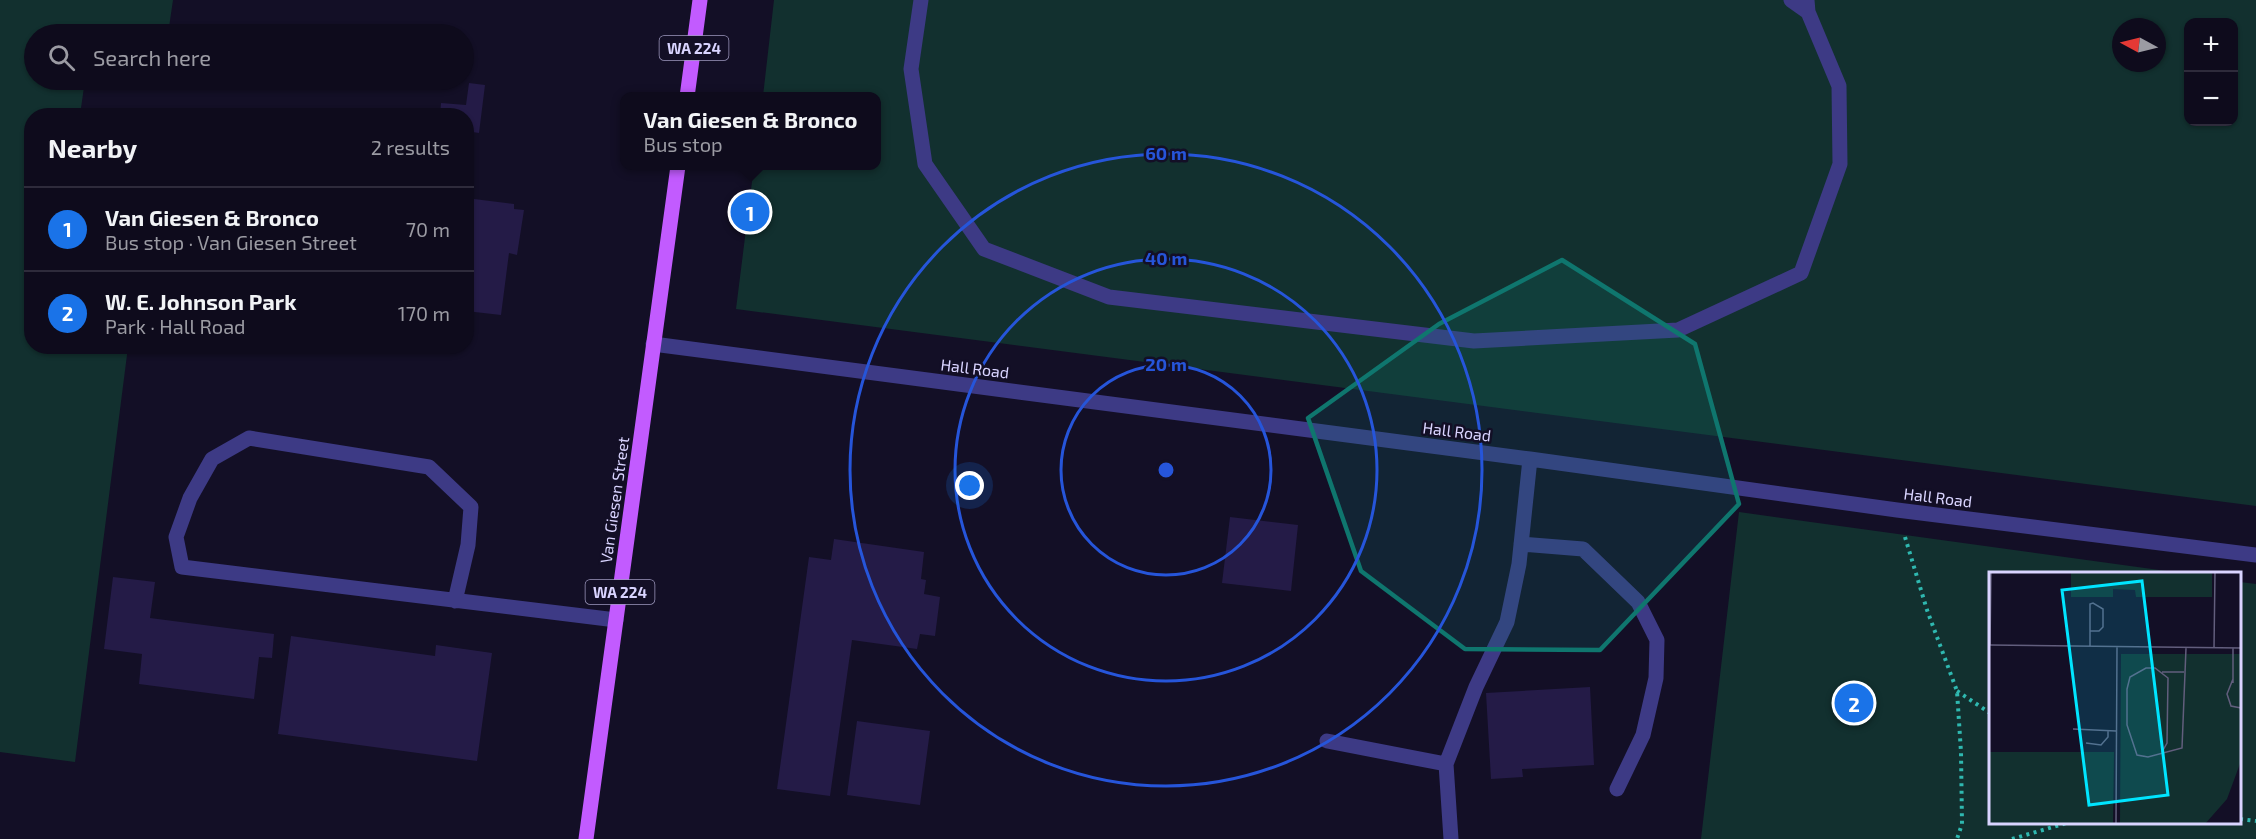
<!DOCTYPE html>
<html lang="en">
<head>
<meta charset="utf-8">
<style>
	body { margin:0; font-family:"Exo 2",sans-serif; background:#1c1929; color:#f1f3f6 }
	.controls { position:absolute; right:18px; top:18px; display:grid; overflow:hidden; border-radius:12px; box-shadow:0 2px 4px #0004 }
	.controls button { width:54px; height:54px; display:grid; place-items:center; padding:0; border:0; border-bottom:2px solid #2e2b3b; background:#0e0b1c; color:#f1f3f6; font:30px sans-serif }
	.compass { position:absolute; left:2112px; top:18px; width:54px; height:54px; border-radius:50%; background:#0e0b1c; box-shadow:0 2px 4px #0004; rotate:277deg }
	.you { position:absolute; left:970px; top:486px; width:21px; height:21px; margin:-15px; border:4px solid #fff; border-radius:50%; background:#1a73e8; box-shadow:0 0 0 9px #1a73e833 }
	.badge { display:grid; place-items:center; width:39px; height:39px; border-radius:50%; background:#1a73e8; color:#fff; font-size:20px; font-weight:700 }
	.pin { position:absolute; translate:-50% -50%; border:3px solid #fff; box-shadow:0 2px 6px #0006 }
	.popup { position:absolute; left:620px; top:92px; width:261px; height:78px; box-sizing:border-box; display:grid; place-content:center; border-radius:12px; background:#0e0b1c; filter:drop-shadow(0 2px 4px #0005); font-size:20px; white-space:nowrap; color:#9b9ba3 }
	.popup b { font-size:22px; color:#f1f3f6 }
	.popup::after { content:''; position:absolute; left:50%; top:100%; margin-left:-12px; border:12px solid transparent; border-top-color:#0e0b1c }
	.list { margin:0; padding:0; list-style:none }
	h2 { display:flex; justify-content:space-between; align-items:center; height:78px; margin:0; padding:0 24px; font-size:26px }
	h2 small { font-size:20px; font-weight:400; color:#9b9ba3 }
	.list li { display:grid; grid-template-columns:39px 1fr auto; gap:18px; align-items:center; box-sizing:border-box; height:84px; padding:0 24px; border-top:2px solid #2e2b3b }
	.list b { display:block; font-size:22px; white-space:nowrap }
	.list p { margin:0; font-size:20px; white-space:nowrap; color:#9b9ba3 }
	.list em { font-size:20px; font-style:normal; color:#9b9ba3 }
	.icon { flex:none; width:33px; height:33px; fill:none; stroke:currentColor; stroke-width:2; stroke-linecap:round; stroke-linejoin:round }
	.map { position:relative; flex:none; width:2256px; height:839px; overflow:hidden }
	.search { position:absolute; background:#0e0b1c; box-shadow:0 2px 4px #0004; left:24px; top:24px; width:450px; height:66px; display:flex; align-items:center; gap:15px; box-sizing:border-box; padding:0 21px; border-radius:33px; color:#9b9ba3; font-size:22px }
	.panel { position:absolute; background:#0e0b1c; box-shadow:0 2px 4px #0004; left:24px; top:108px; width:450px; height:246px; border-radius:24px }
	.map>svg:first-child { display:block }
	.green { fill:#12302f; fill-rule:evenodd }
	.building { fill:#241b47 }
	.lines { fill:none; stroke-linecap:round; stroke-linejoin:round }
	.path { stroke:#2fb8b0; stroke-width:4; stroke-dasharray:3 4.5; stroke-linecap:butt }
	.minor { stroke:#3d3a85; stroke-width:15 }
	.major { stroke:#c25bff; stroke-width:15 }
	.marked { fill:#0f766e; fill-opacity:0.2; stroke:#0f766e; stroke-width:4.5; stroke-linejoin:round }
	.ring { fill:none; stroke:#2655da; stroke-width:3 }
	.labels { text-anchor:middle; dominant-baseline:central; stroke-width:5; stroke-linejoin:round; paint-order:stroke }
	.shield { fill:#130f26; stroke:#9e99be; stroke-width:1.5 }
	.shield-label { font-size:15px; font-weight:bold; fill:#d9d4ff }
	.street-label { font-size:16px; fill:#d9d4ff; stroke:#130f26 }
	.inset-road { fill:none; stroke:#625e7d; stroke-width:1.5 }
	.view { fill:#00e5ff; fill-opacity:0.15; stroke:#00e5ff; stroke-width:3 }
	.inset-edge { fill:none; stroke:#d9d4ff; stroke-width:3 }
	.centre { fill:#2655da; stroke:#130f26; stroke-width:3 }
	.ring-label { font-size:18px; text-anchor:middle; font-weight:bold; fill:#2655da; stroke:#130f26; stroke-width:5; stroke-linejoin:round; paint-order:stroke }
</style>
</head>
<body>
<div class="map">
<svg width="2256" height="839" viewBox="0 0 2256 839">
	<rect width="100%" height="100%" fill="#130f26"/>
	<path class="green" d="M 0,0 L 173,0 L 168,34 L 34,34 L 34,80 L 85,80 L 80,115 L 32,116 L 32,346 L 128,347 L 75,762 L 0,752 Z
		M 774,0 L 2256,0 L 2256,506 L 736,309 L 754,166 L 876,166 L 876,97 L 763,96 ZM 2188,22 L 2234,22 L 2234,122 L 2188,122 ZM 2121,27 L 2157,27 L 2157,63 L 2121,63 Z
		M 97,80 L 163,80 L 162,88 Z
		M 1739,512 L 2181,573 L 1990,574 L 1990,822 L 2240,822 L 2240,582 L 2256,584 L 2256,839 L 1701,839 Z"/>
	<path class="building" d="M 469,83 L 485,85 L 479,133 L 466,131 L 466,116 L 440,116 L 441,103 L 466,105 Z
		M 402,110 L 432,114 L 432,116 L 401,116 Z
		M 466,198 L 514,204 L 514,209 L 524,210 L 517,255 L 509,253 L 501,315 L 466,311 Z
		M 1230,517 L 1298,525 L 1291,591 L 1222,583 Z
		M 834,539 L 924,552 L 921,579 L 926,580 L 924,594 L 940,597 L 935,636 L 920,634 L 917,649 L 852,640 L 830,796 L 777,789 L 809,557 L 831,560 Z
		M 113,577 L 155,582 L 150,618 L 274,634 L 272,658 L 259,657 L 254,699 L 139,684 L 142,654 L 104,649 Z
		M 291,636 L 435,656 L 436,645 L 492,653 L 477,761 L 278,734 Z
		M 1590,687 L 1594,765 L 1522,769 L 1523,777 L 1491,779 L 1486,693 Z
		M 857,721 L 930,731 L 920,805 L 847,795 Z"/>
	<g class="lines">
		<path class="path" d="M 1905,537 L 1927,610 L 1957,691 L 1961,752 L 1962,824 L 1957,839
			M 1957,691 L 1990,713
			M 2240,819 L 2256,821
			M 2012,839 L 2070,822"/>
		<path class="minor" d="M 921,0 L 911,69 L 925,164 L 984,249 L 1109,297 L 1474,341 L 1678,330 L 1801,273 L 1840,164 L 1839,86 L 1808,12 L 1807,0
			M 1791,0 L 1808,12
			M 653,344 L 1530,459 L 1897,510 L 2256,555
			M 1521,544 L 1583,549 L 1638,602 L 1657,640 L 1656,678 L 1643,735 L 1617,789
			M 455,601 L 468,545 L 471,507 L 429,467 L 249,438 L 212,459 L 190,498 L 176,537 L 182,567 L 616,620
			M 1327,741 L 1446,764
			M 1451,839 L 1446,764 L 1476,687 L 1507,622 L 1519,564 L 1530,459"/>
		<path class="major" d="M 687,97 L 700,0
			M 586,839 L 678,166"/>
	</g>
	<path class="marked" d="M 1562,260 L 1695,344 L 1739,504 L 1600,650 L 1465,649 L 1361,571 L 1308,418 L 1439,324 Z"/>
	<g class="ring">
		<circle cx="1166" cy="470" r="105"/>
		<circle cx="1166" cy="470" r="211"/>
		<circle cx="1166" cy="470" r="316"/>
	</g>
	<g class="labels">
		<g class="shield">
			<rect x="659.5" y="36" width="69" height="24" rx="4.5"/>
			<rect x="585.5" y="580" width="69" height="24" rx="4.5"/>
		</g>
		<g class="shield-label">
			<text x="694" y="48">WA 224</text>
			<text x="620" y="592">WA 224</text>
		</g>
		<g class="street-label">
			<text transform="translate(975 368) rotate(7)">Hall Road</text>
			<text transform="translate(1457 431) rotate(7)">Hall Road</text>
			<text transform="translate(1938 497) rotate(7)">Hall Road</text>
			<text transform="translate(614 500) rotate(-82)">Van Giesen Street</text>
		</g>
	</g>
	<g transform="translate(1989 572)">
		<rect width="252" height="252" fill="#130f26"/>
		<path d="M 82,0 L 223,0 L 223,25 L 147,25 L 146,18 L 124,17 L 124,25 L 82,25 ZM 132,82 L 252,82 L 252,189 L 238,227 L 216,252 L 131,252 ZM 0,180 L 125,180 L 124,252 L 0,252 Z" fill="#12302f"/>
		<path class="inset-road" d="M 101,59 L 110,59 L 114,55 L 114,37 L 104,31 L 101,32 L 101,74M 0,73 L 252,76M 1,73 L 2,0M 225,76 L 226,0M 244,76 L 244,111M 173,100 L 195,100M 244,107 L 238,122 L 242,134 L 252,136M 84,157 L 127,159M 97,171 L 112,173 L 119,165 L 119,159M 173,180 L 178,171 L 179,106 L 166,96 L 157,96 L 141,105 L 138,117 L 138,153 L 148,183 L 159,185 L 193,176 L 197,76M 127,252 L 128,75"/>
		<path class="view" d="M 153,9 L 179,223 L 100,233 L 73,18 Z"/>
		<rect width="252" height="252" class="inset-edge"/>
	</g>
	<circle cx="1166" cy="470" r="9" class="centre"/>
	<g class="ring-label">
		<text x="1166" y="160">60 m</text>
		<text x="1166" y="265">40 m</text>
		<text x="1166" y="371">20 m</text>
	</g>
</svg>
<div class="controls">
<button>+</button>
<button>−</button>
</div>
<svg class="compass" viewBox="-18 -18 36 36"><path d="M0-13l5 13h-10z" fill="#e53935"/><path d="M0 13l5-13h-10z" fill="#9b9ba3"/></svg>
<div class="you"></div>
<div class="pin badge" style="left:750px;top:212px">1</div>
<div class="popup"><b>Van Giesen &amp; Bronco</b>Bus stop</div>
<div class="pin badge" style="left:1854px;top:703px">2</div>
<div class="search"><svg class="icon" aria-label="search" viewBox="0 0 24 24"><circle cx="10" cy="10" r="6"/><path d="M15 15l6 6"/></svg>Search here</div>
<section class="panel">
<h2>Nearby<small>2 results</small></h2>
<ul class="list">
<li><span class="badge">1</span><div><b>Van Giesen &amp; Bronco</b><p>Bus stop · Van Giesen Street</p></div><em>70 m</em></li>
<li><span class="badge">2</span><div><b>W. E. Johnson Park</b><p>Park · Hall Road</p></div><em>170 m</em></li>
</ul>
</section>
</div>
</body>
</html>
